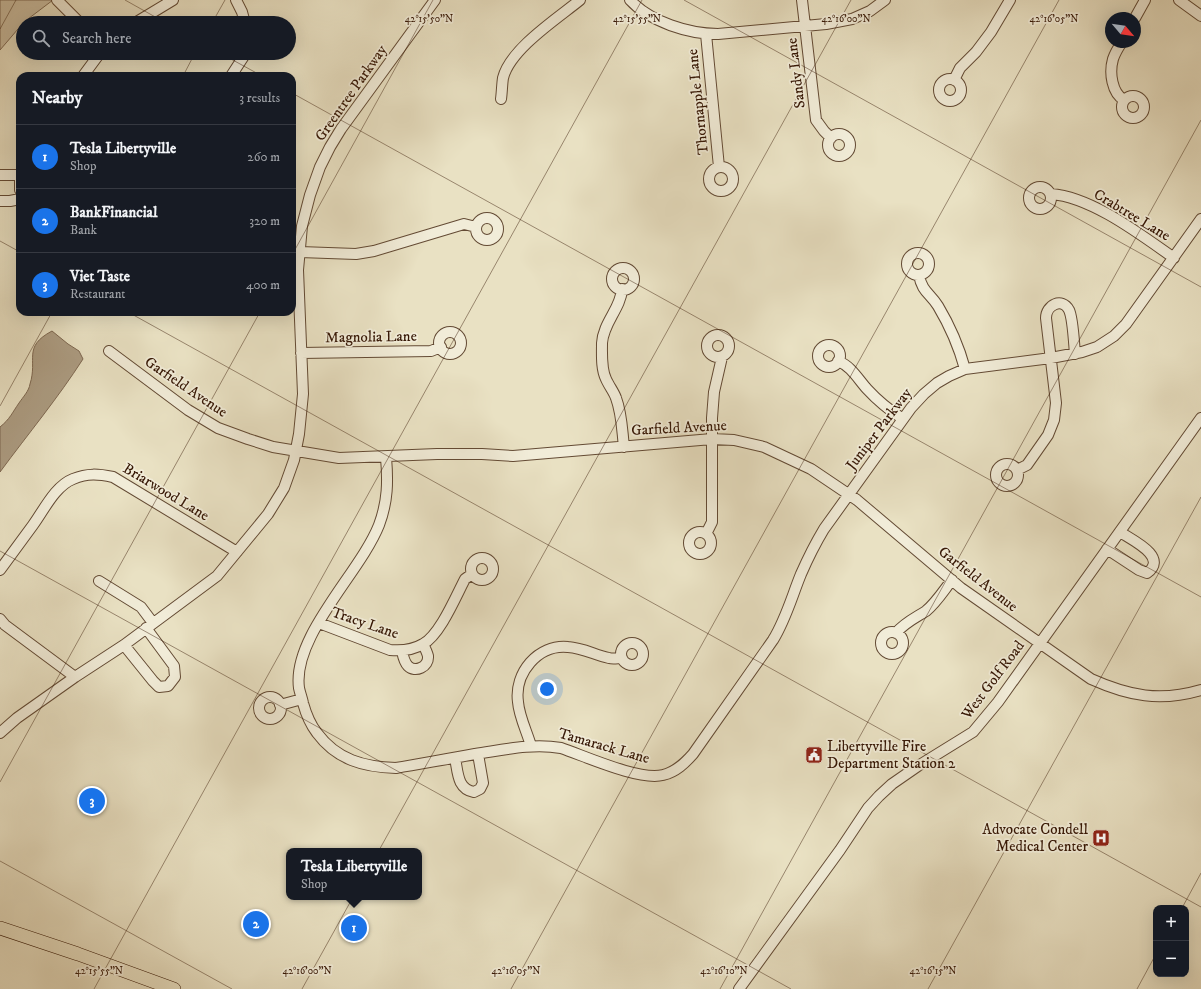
<!DOCTYPE html>
<html lang="en">
<head>
<meta charset="utf-8">
<style>
	body { margin:0; font-family:"IM FELL DW Pica",serif; background:#20242c; color:#f1f3f6 }
	.controls { position:absolute; right:12px; bottom:12px; display:grid; overflow:hidden; border-radius:8px; box-shadow:0 4px 16px #0002 }
	.controls button { width:36px; height:36px; display:grid; place-items:center; padding:0; border:0; border-bottom:1px solid #363941; background:#171b24; color:#f1f3f6; font:20px sans-serif }
	.compass { position:absolute; left:1105px; top:12px; width:36px; height:36px; border-radius:50%; background:#171b24; box-shadow:0 4px 16px #0002; rotate:119deg }
	.you { position:absolute; left:547px; top:689px; width:14px; height:14px; margin:-10px; border:3px solid #fff; border-radius:50%; background:#1a73e8; box-shadow:0 0 0 6px #1a73e833 }
	.badge { display:grid; place-items:center; width:26px; height:26px; border-radius:50%; background:#1a73e8; color:#fff; font-size:13px; font-weight:700 }
	.pin { position:absolute; translate:-50% -50%; border:2px solid #fff; box-shadow:0 1px 4px #0006 }
	.popup { position:absolute; left:286px; top:848px; width:136px; height:52px; box-sizing:border-box; display:grid; place-content:center; border-radius:8px; background:#171b24; filter:drop-shadow(0 1px 3px #0005); font-size:13px; white-space:nowrap; color:#9ea1a6 }
	.popup b { font-size:15px; color:#f1f3f6 }
	.popup::after { content:''; position:absolute; left:50%; top:100%; margin-left:-8px; border:8px solid transparent; border-top-color:#171b24 }
	.list { margin:0; padding:0; list-style:none }
	h2 { display:flex; justify-content:space-between; align-items:center; height:52px; margin:0; padding:0 16px; font-size:17px }
	h2 small { font-size:13px; font-weight:400; color:#9ea1a6 }
	.list li { display:grid; grid-template-columns:26px 1fr auto; gap:12px; align-items:center; box-sizing:border-box; height:64px; padding:0 16px; border-top:1px solid #363941 }
	.list b { display:block; font-size:15px; white-space:nowrap }
	.list p { margin:0; font-size:13px; white-space:nowrap; color:#9ea1a6 }
	.list em { font-size:13px; font-style:normal; color:#9ea1a6 }
	.icon { flex:none; width:22px; height:22px; fill:none; stroke:currentColor; stroke-width:2; stroke-linecap:round; stroke-linejoin:round }
	.map { position:relative; flex:none; width:1201px; height:989px; overflow:hidden }
	.search { position:absolute; background:#171b24; box-shadow:0 4px 16px #0002; left:16px; top:16px; width:280px; height:44px; display:flex; align-items:center; gap:10px; box-sizing:border-box; padding:0 14px; border-radius:22px; color:#9ea1a6; font-size:15px }
	.panel { position:absolute; background:#171b24; box-shadow:0 4px 16px #0002; left:16px; top:72px; width:280px; height:244px; border-radius:12px }
	.map>svg:first-child { display:block }
	.green { fill:#cbbfa3; stroke:#806b54 }
	.water { fill:#ac9c82; stroke:#7d6750 }
	.lines { fill:none; stroke-linecap:round; stroke-linejoin:round }
	.minor-casing { stroke:#634a34; stroke-width:12 }
	.major-casing { stroke:#361705; stroke-width:14 }
	.minor { stroke:#f1ecd8; stroke-width:10 }
	.major { stroke:#e9e1c3; stroke-width:13 }
	.ticks { fill:none; stroke:#361705; stroke-width:1; stroke-opacity:0.45 }
	.labels { text-anchor:middle; dominant-baseline:central; stroke-width:3.5; stroke-linejoin:round; paint-order:stroke }
	.street-label { font-size:15px; fill:#361705; stroke:#f1ecd8 }
	.poi-label { font-size:15px; fill:#361705; stroke:#f1ecd8; text-anchor:start }
	.ticks-label { font-size:10px; text-anchor:middle; fill:#361705; stroke:#f1ecd8; stroke-width:3.5; stroke-linejoin:round; paint-order:stroke }
</style>
</head>
<body>
<div class="map">
<svg width="1201" height="989" viewBox="0 0 1201 989">
	<rect width="100%" height="100%" fill="#e9e1c3"/>
	<filter id="stains"><feTurbulence type="fractalNoise" baseFrequency=".005" numOctaves="4"/><feColorMatrix values="0 0 0 0 .2 0 0 0 0 .09 0 0 0 0 .02 0 0 0 .5 -.17"/></filter>
	<radialGradient id="worn" r=".72"><stop offset=".6" stop-color="#630" stop-opacity="0"/><stop offset="1" stop-color="#630" stop-opacity=".3"/></radialGradient>
	<path class="green" d="M 0,0 L 53,0 L 24,22 L 0,50 Z"/>
	<path class="water" d="M 52,331 L 68,344 L 79,351 L 83,359 C 58,398 28,434 0,472 L 0,427 C 10,419 12,413 19,403 C 23,397 29,391 30,384 C 38,359 22,347 52,331 Z"/>
	<g class="lines">
		<defs>
			<path id="minor" d="M 57,0 L 80,23
				M 236,0 L 242,12 L 245,23
				M 630,0 C 650,22 689,34 718,34 L 826,24 L 852,19 L 870,11 L 885,0
				M 802,0 L 816,120 L 824,131 L 831,138
				M 1179,0 L 1201,16
				M 1135,18 L 1145,0
				M 135,23 L 173,0
				M 706,34 L 719,167
				M 1122,42 C 1118,48 1115,53 1113,59 C 1109,73 1112,93 1124,100
				M 83,76 L 100,53
				M 231,76 L 244,56 L 245,53
				M939 90a11 11 0 1 1 22 0a11 11 0 1 1-22 0Z
				M 954,80 L 960,68 L 976,52 L 991,32 L 1010,0
				M1122 107a11 11 0 1 1 22 0a11 11 0 1 1-22 0Z
				M 501,99 C 502,92 502,84 503,78 C 510,49 558,18 580,0
				M828 145a11 11 0 1 1 22 0a11 11 0 1 1-22 0Z
				M709 179a12 12 0 1 1 24 0a12 12 0 1 1-24 0Z
				M 0,175 L 20,175 L 20,190
				M1029 198a11 11 0 1 1 22 0a11 11 0 1 1-22 0Z
				M 1051,194 C 1092,197 1141,235 1174,258
				M 0,201 L 10,201 L 20,199
				M476 229a11 11 0 1 1 22 0a11 11 0 1 1-22 0Z
				M 300,252 L 356,254 L 374,251 L 464,224 L 476,227
				M907 264a11 11 0 1 1 22 0a11 11 0 1 1-22 0Z
				M612 279a11 11 0 1 1 22 0a11 11 0 1 1-22 0Z
				M 919,275 C 922,292 930,293 938,306 C 950,326 959,347 965,369
				M 622,289 C 621,308 603,323 602,343 C 602,355 601,369 606,379 C 609,386 614,392 616,398 C 622,414 622,430 624,447
				M439 343a11 11 0 1 1 22 0a11 11 0 1 1-22 0Z
				M707 346a11 11 0 1 1 22 0a11 11 0 1 1-22 0Z
				M818 356a11 11 0 1 1 22 0a11 11 0 1 1-22 0Z
				M 109,351 L 188,410 L 218,428 L 248,439 L 273,447 L 339,458 L 437,454 L 482,454 L 513,456 L 712,439 L 734,440 L 764,447 L 811,469 L 857,500 L 961,588 L 1091,679 C 1129,696 1160,702 1201,690
				M 301,353 L 431,351 L 441,347
				M 838,361 C 851,366 858,379 867,389 C 878,401 889,410 903,419
				M 386,457 C 388,481 388,501 379,525 C 360,573 292,636 299,688 C 300,693 302,698 303,703 C 306,714 310,724 317,733 C 337,760 364,767 396,768 C 423,763 449,759 475,754 C 503,750 532,743 561,748 C 585,756 639,781 663,775 C 676,772 685,763 693,754 L 773,640 C 786,619 792,596 801,574 C 808,558 815,544 824,529 L 911,408 L 924,394 L 937,383 L 949,376 L 965,369 L 1051,358 L 1082,352 L 1097,347 L 1114,336 L 1126,324 L 1201,219
				M996 475a11 11 0 1 1 22 0a11 11 0 1 1-22 0Z
				M 1017,470 L 1027,465 L 1048,435 L 1054,420 L 1056,403 L 1046,318 C 1046,305 1062,297 1069,310 C 1073,318 1074,344 1075,354
				M689 543a11 11 0 1 1 22 0a11 11 0 1 1-22 0Z
				M 706,534 L 712,522 L 712,418 L 714,392 L 722,357
				M 1107,549 L 1139,570 L 1147,573 C 1169,557 1132,540 1120,532
				M471 569a11 11 0 1 1 22 0a11 11 0 1 1-22 0Z
				M 0,570 C 11,555 22,540 33,525 C 44,510 55,486 73,479 C 88,473 98,474 113,477 L 237,552
				M 99,581 L 141,607 L 153,623
				M 0,619 L 5,625 L 75,677
				M 319,623 L 390,650 C 401,651 413,650 423,644 C 440,635 456,596 465,579 L 472,574
				M881 643a11 11 0 1 1 22 0a11 11 0 1 1-22 0Z
				M 896,633 C 904,623 915,618 926,611 C 936,603 944,590 952,580
				M621 654a11 11 0 1 1 22 0a11 11 0 1 1-22 0Z
				M 124,645 L 153,681 L 159,687 L 168,686 L 175,677 L 174,666 L 146,628
				M 402,651 C 403,656 404,662 408,666 C 415,673 429,667 428,656 C 427,652 425,648 423,644
				M259 708a11 11 0 1 1 22 0a11 11 0 1 1-22 0Z
				M 280,705 L 302,699
				M 0,733 L 17,718 L 75,677 L 124,645 L 217,576 L 268,514 L 284,488 L 294,460 L 299,434 L 303,394 L 298,270 L 302,226 L 310,195 L 320,167 L 330,147 L 341,129 L 435,0
				M 531,746 C 527,732 519,716 518,702 C 514,673 538,644 568,647 C 583,648 595,655 609,658 C 613,659 618,658 622,658
				M 455,758 C 458,772 457,789 474,792 L 480,789 L 483,783 L 478,754
				M 739,989 L 840,850 L 868,808 L 879,796 L 892,784 L 918,766 L 973,732 L 998,702 L 1201,418"/>
			<path id="major" d="M 0,928 L 78,954 L 174,989"/>
		</defs>
		<use href="#minor" class="minor-casing"/>
		<use href="#major" class="major-casing"/>
		<use href="#minor" class="minor"/>
		<use href="#major" class="major"/>
	</g>
	<path class="ticks" d="M 125,0 L 166,23M 684,0 L 1201,287M 212,23 L 225,0M 0,29 L 16,0M 220,53 L 262,76M 183,76 L 195,53M 292,93 L 1201,597M 0,241 L 20,252M 292,255 L 433,0M 128,312 L 1201,907M 0,406 L 52,312M 0,551 L 791,989M 0,782 L 260,312M 0,861 L 232,989M 1182,908 L 1201,873M 94,989 L 642,0M 302,989 L 851,0M 511,989 L 1059,0M 720,989 L 1201,120M 928,989 L 1201,497M 1137,989 L 1156,954"/>
	<defs>
		<symbol id="civic-square" viewBox="-11 -11 22 22"><rect x="-9" y="-9" width="18" height="18" rx="4" fill="#8f2418" stroke="#f1ecd8"/><path d="M-.6-6.5H3V-4.5H.6V-3L4-1V1h2V6H-6V1h2V-1L-.6-3ZM-1.2 2.5V6h2.4V2.5Z" fill="#fff"/></symbol>
		<symbol id="hospital-square" viewBox="-11 -11 22 22"><rect x="-9" y="-9" width="18" height="18" rx="4" fill="#8f2418" stroke="#f1ecd8"/><path d="M-5-5h3v3.5h4V-5h3V5h-3V1.5h-4V5h-3Z" fill="#fff"/></symbol>
	</defs>
	<g fill-rule="evenodd">
		<use href="#civic-square" x="804" y="745" width="20" height="20"/>
		<use href="#hospital-square" x="1091" y="828" width="20" height="20"/>
	</g>
	<g class="labels">
		<g class="street-label">
			<text transform="translate(796 73) rotate(-97)">Sandy Lane</text>
			<text transform="translate(351 93) rotate(-55)">Greentree Parkway</text>
			<text transform="translate(698 102) rotate(-96)">Thornapple Lane</text>
			<text transform="translate(1132 215) rotate(31)">Crabtree Lane</text>
			<text transform="translate(371 337) rotate(-1)">Magnolia Lane</text>
			<text transform="translate(186 387) rotate(34)">Garfield Avenue</text>
			<text transform="translate(679 428) rotate(-3)">Garfield Avenue</text>
			<text transform="translate(879 429) rotate(-53)">Juniper Parkway</text>
			<text transform="translate(166 492) rotate(31)">Briarwood Lane</text>
			<text transform="translate(978 579) rotate(38)">Garfield Avenue</text>
			<text transform="translate(365 623) rotate(19)">Tracy Lane</text>
			<text transform="translate(993 680) rotate(-53)">West Golf Road</text>
			<text transform="translate(604 746) rotate(16)">Tamarack Lane</text>
		</g>
		<g class="poi-label">
			<text x="827" y="746">Libertyville Fire<tspan x="827" dy="17">Department Station 2</tspan></text>
			<text x="1088" y="829" text-anchor="end">Advocate Condell<tspan x="1088" dy="17">Medical Center</tspan></text>
		</g>
	</g>
	<g class="ticks-label">
		<text x="429" y="22">42°15'50"N</text>
		<text x="637" y="22">42°15'55"N</text>
		<text x="846" y="22">42°16'00"N</text>
		<text x="1054" y="22">42°16'05"N</text>
		<text x="99" y="974">42°15'55"N</text>
		<text x="307" y="974">42°16'00"N</text>
		<text x="516" y="974">42°16'05"N</text>
		<text x="724" y="974">42°16'10"N</text>
		<text x="933" y="974">42°16'15"N</text>
	</g>
	<rect width="100%" height="100%" filter="url(#stains)"/>
	<rect width="100%" height="100%" fill="url(#worn)"/>
</svg>
<div class="controls">
<button>+</button>
<button>−</button>
</div>
<svg class="compass" viewBox="-18 -18 36 36"><path d="M0-13l5 13h-10z" fill="#e53935"/><path d="M0 13l5-13h-10z" fill="#9ea1a6"/></svg>
<div class="you"></div>
<div class="pin badge" style="left:354px;top:928px">1</div>
<div class="popup"><b>Tesla Libertyville</b>Shop</div>
<div class="pin badge" style="left:256px;top:924px">2</div>
<div class="pin badge" style="left:92px;top:801px">3</div>
<div class="search"><svg class="icon" aria-label="search" viewBox="0 0 24 24"><circle cx="10" cy="10" r="6"/><path d="M15 15l6 6"/></svg>Search here</div>
<section class="panel">
<h2>Nearby<small>3 results</small></h2>
<ul class="list">
<li><span class="badge">1</span><div><b>Tesla Libertyville</b><p>Shop</p></div><em>260 m</em></li>
<li><span class="badge">2</span><div><b>BankFinancial</b><p>Bank</p></div><em>320 m</em></li>
<li><span class="badge">3</span><div><b>Viet Taste</b><p>Restaurant</p></div><em>400 m</em></li>
</ul>
</section>
</div>
</body>
</html>
